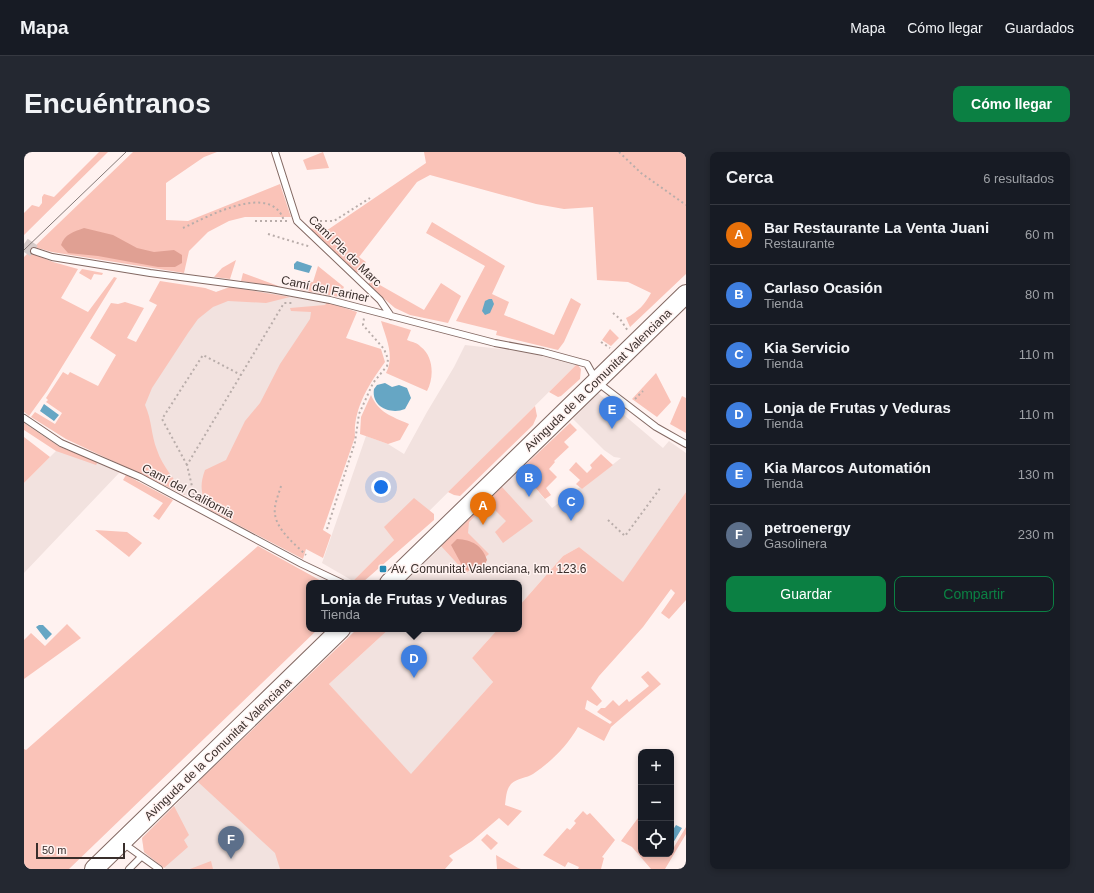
<!DOCTYPE html>
<html lang="es">
<head>
<meta charset="utf-8">
<style>
	body { margin:0; font-family:Helvetica,sans-serif; background:#242831; color:#f1f3f6 }
	.controls { position:absolute; right:12px; bottom:12px; display:grid; overflow:hidden; border-radius:8px; box-shadow:0 2px 6px #0003 }
	.controls button { width:36px; height:36px; display:grid; place-items:center; padding:0; border:0; border-bottom:1px solid #363941; background:#171b24; color:#f1f3f6; font:20px sans-serif }
	.scale { position:absolute; left:12px; bottom:10px; width:89px; box-sizing:border-box; padding-left:4px; border:2px solid #392e2b; border-top:0; font-size:11px; line-height:14px; white-space:nowrap; color:#392e2b; -webkit-text-stroke:3px #fff2f0; paint-order:stroke }
	.you { position:absolute; left:357px; top:335px; width:14px; height:14px; margin:-10px; border:3px solid #fff; border-radius:50%; background:#1a73e8; box-shadow:0 0 0 6px #1a73e833 }
	.badge { display:grid; place-items:center; width:26px; height:26px; border-radius:50%; background:#0b8043; color:#fff; font-size:13px; font-weight:700 }
	.pin { position:absolute; translate:-50% -33px; filter:drop-shadow(0 1px 2px #0008) }
	.pin::after { content:''; position:absolute; top:21px; width:14px; height:12px; background:inherit; clip-path:polygon(0 0,100% 0,50% 100%) }
	.popup { position:absolute; left:282px; top:428px; width:216px; height:52px; box-sizing:border-box; display:grid; place-content:center; border-radius:8px; background:#171b24; filter:drop-shadow(0 1px 3px #0005); font-size:13px; white-space:nowrap; color:#9ea1a6 }
	.popup b { font-size:15px; color:#f1f3f6 }
	.popup::after { content:''; position:absolute; left:50%; top:100%; margin-left:-8px; border:8px solid transparent; border-top-color:#171b24 }
	.list { margin:0; padding:0; list-style:none }
	h2 { display:flex; justify-content:space-between; align-items:center; height:52px; margin:0; padding:0 16px; font-size:17px }
	h2 small { font-size:13px; font-weight:400; color:#9ea1a6 }
	.list li { display:grid; grid-template-columns:26px 1fr auto; gap:12px; align-items:center; box-sizing:border-box; height:60px; padding:0 16px; border-top:1px solid #363941 }
	.list b { display:block; font-size:15px; white-space:nowrap }
	.list p { margin:0; font-size:13px; white-space:nowrap; color:#9ea1a6 }
	.list em { font-size:13px; font-style:normal; color:#9ea1a6 }
	.actions { display:flex; gap:8px; padding:12px 16px }
	.actions a { flex:1; padding:9px 0; border:1px solid #0b8043; border-radius:8px; text-align:center; font-size:14px; color:#0b8043 }
	.actions .main { background:#0b8043; color:#fff }
	.icon { flex:none; width:22px; height:22px; fill:none; stroke:currentColor; stroke-width:2; stroke-linecap:round; stroke-linejoin:round }
	.map { position:relative; flex:none; width:662px; height:717px; overflow:hidden; border-radius:8px }
	header { display:flex; align-items:center; gap:24px; box-sizing:border-box; height:56px; padding:0 20px; background:#171b24; border-bottom:1px solid #363941 }
	header strong { font-size:19px }
	nav { display:flex; gap:22px; margin-inline-start:auto; font-size:14px }
	.intro { display:flex; align-items:center; justify-content:space-between; box-sizing:border-box; height:96px; padding:0 24px }
	h1 { margin:0; font-size:28px }
	.button { padding:10px 18px; border-radius:8px; background:#0b8043; color:#fff; font-size:14px; font-weight:700 }
	main { display:flex; gap:24px; padding:0 24px }
	aside { flex:1; background:#171b24; border-radius:8px; box-shadow:0 2px 6px #0003 }
	.map>svg:first-child { display:block }
	.built { fill:#f2e2df }
	.green { fill:#fac3b8 }
	.forest { fill:#e0a093 }
	.water { fill:#66a6c4 }
	.lines { fill:none; stroke-linecap:round; stroke-linejoin:round }
	.street-tunnel { stroke:#d7cbc9; stroke-width:13; stroke-dasharray:13 6; stroke-linecap:butt }
	.lane-casing { stroke:#836963; stroke-width:8 }
	.secondary-casing { stroke:#836963; stroke-width:20 }
	.path { stroke:#b9adaa; stroke-width:2; stroke-dasharray:2 3; stroke-linecap:butt }
	.lane { stroke:#fff; stroke-width:6 }
	.secondary { stroke:#fff; stroke-width:18 }
	.tram { stroke:#857977; stroke-width:1 }
	.poi-dot { fill:#258ab3; stroke:#fff2f0; stroke-width:1.5 }
	.labels { text-anchor:middle; dominant-baseline:central; stroke-width:3; stroke-linejoin:round; paint-order:stroke }
	.street-label { font-size:12px; fill:#392e2b; stroke:#fff2f0 }
	.poi-label { font-size:12px; fill:#392e2b; stroke:#fff2f0; text-anchor:start }
</style>
</head>
<body>
<header>
<strong>Mapa</strong>
<nav><a>Mapa</a><a>Cómo llegar</a><a>Guardados</a></nav>
</header>
<div class="intro"><h1>Encuéntranos</h1><a class="button">Cómo llegar</a></div>
<main>
<div class="map">
<svg width="662" height="717" viewBox="0 0 662 717">
	<rect width="100%" height="100%" fill="#fff2f0"/>
	<path class="built" d="M 206,135 L 303,150 L 223,287 L 186,358 L 161,343 L 83,306 L 94,294 L 181,136 L 192,140 Z
		M 441,193 L 496,199 L 553,212 L 373,391 L 370,388 L 329,429 L 298,411 L 342,284 L 364,292 L 380,302 L 403,260 L 430,215 Z
		M 574,241 L 639,296 L 645,289 L 662,301 L 662,340 L 599,431 L 555,395 L 539,404 L 495,454 L 495,431 L 380,431 L 496,318 L 528,356 L 556,335 L 558,337 L 597,306 L 590,305 L 580,298 L 549,267 Z
		M 36,295 L 96,320 L 0,421 L 0,331 Z
		M 365,477 L 474,477 L 448,506 L 469,530 L 387,623 L 305,532 Z
		M 209,596 L 337,717 L 142,717 L 125,705 L 120,700 L 118,686 Z"/>
	<path class="green" d="M 75,0 L 84,0 L 0,83 L 0,61 L 8,53 L 15,55 L 18,51 L 18,45 L 20,42 L 30,45 Z
		M 109,0 L 193,0 L 180,5 L 142,31 L 142,68 L 164,69 L 256,32 L 267,65 L 221,65 L 205,69 L 184,80 L 165,99 L 160,121 L 28,100 L 10,95 Z
		M 299,0 L 305,16 L 283,18 L 279,8 Z
		M 400,0 L 662,0 L 662,122 L 606,175 L 602,166 C 614,160 621,152 627,141 L 604,130 L 573,128 L 569,55 L 540,57 L 512,52 L 406,23 L 393,30 L 335,105 L 342,110 L 332,122 L 284,75 L 299,81 L 402,11 Z
		M 408,70 L 481,114 L 468,142 L 485,150 L 480,163 L 530,183 L 547,146 L 557,152 L 540,190 L 534,198 L 472,183 L 473,179 L 432,169 L 461,114 L 402,81 Z
		M 5,100 L 29,110 L 54,117 L 37,146 L 64,160 L 90,125 L 93,126 L 23,239 L 5,264 L 0,260 L 0,105 Z
		M 212,108 L 206,127 L 190,125 L 198,116 Z
		M 294,114 L 320,135 L 315,145 L 277,138 L 279,128 L 289,130 Z
		M 58,117 L 79,121 L 78,123 L 70,122 L 67,128 L 55,121 Z
		M 219,121 L 257,135 L 217,129 Z
		M 347,128 L 400,158 L 417,131 L 437,144 L 424,171 L 386,163 L 371,156 L 344,133 Z
		M 136,129 L 181,136 L 192,140 L 206,135 L 266,145 L 242,151 L 204,149 L 189,155 L 174,167 L 164,181 L 128,236 L 121,253 C 128,268 127,283 133,298 C 138,314 152,329 161,343 L 42,287 L 7,265 L 11,260 L 31,272 L 38,261 L 22,250 L 24,248 L 22,246 L 39,220 L 44,223 L 46,220 L 74,234 L 92,203 L 66,186 L 87,151 L 94,152 L 101,150 L 120,156 L 103,186 L 112,190 L 133,153 L 125,149 Z
		M 303,150 L 333,160 L 322,186 L 357,197 L 361,210 C 345,232 329,257 331,285 L 299,378 L 307,383 L 299,406 L 282,397 L 279,407 L 186,358 C 177,344 175,334 181,318 L 202,308 L 221,269 L 236,251 L 256,212 L 286,167 L 287,160 L 267,159 L 266,156 L 301,153 Z
		M 357,169 L 387,178 L 383,188 C 388,190 394,191 397,195 C 410,205 410,226 403,239 L 362,221 C 371,204 362,186 357,169 Z
		M 586,177 L 595,186 L 587,194 L 578,188 Z
		M 553,212 L 557,217 L 556,227 L 537,244 L 534,245 L 525,240 Z
		M 632,221 L 647,250 L 633,265 L 608,247 Z
		M 347,243 C 355,261 367,264 385,272 L 376,288 L 364,292 L 336,282 L 337,265 Z
		M 658,244 L 662,246 L 662,281 L 646,272 Z
		M 511,254 L 513,264 L 509,273 L 436,344 L 430,343 L 424,340 Z
		M 0,271 L 36,295 L 74,310 L 72,313 L 32,299 L 0,278 Z
		M 546,271 L 553,278 L 540,290 L 545,295 L 530,309 L 531,310 L 525,317 L 533,325 L 522,336 L 527,343 L 521,347 L 496,318 Z
		M 0,285 L 26,305 L 0,331 Z
		M 577,302 L 589,313 L 558,337 L 552,332 L 556,328 L 545,318 L 552,310 L 563,321 L 568,316 L 566,313 Z
		M 102,323 L 149,348 L 135,368 L 129,364 L 139,351 L 99,328 Z
		M 478,335 L 509,369 L 479,391 L 471,380 L 482,369 L 464,351 L 445,370 L 444,381 L 465,402 L 442,421 L 417,394 Z
		M 662,340 L 662,448 L 645,467 L 637,461 L 651,441 L 647,437 L 619,475 L 575,524 L 567,536 L 578,549 L 573,554 L 563,548 L 561,557 L 586,572 L 588,570 L 573,560 L 577,556 L 581,556 L 589,548 L 595,554 L 603,547 L 605,550 L 625,534 L 617,525 L 624,519 L 637,532 L 587,575 L 580,589 L 554,575 C 543,594 527,610 509,622 C 503,626 493,626 487,632 C 482,638 482,646 481,653 L 498,659 L 484,674 L 475,666 L 448,689 L 425,704 L 429,708 L 421,717 L 256,717 L 251,701 L 174,630 L 333,477 L 365,477 L 305,532 L 387,622 L 469,530 L 448,506 L 474,477 L 495,477 L 495,454 L 539,404 L 555,395 L 599,430 Z
		M 390,346 L 410,362 L 410,368 L 339,430 L 334,431 L 329,429 L 370,388 L 360,375 Z
		M 71,378 L 103,380 L 118,391 L 105,405 Z
		M 234,394 L 301,431 L 285,431 L 285,477 L 294,477 L 45,717 L 0,717 L 0,597 L 2,598 Z
		M 43,472 L 57,486 L 0,527 L 0,488 L 7,481 L 21,494 Z
		M 150,654 L 165,683 L 160,688 L 164,695 L 140,716 L 120,700 L 118,686 Z
		M 559,659 L 563,663 L 566,661 L 591,688 L 578,705 L 580,706 L 577,717 L 554,717 L 555,715 L 544,710 L 541,715 L 519,703 L 543,676 L 546,678 L 552,671 L 550,669 Z
		M 617,662 L 617,702 L 647,702 L 647,694 L 650,695 L 662,675 L 662,682 L 641,717 L 627,717 L 608,695 L 597,689 Z
		M 463,682 L 474,691 L 467,698 L 457,688 Z
		M 472,703 L 494,716 L 497,717 L 473,717 Z
		M 187,709 L 189,717 L 166,717 Z"/>
	<path class="forest" d="M 60,76 L 89,83 L 113,96 L 130,100 L 150,98 L 158,103 L 158,111 L 151,115 L 134,115 L 74,104 L 44,101 L 37,93 C 41,82 49,80 60,76 Z
		M 433,387 C 448,388 458,393 463,408 L 460,414 L 450,420 L 440,417 L 427,393 Z"/>
	<path class="water" d="M 273,109 L 288,114 L 285,121 L 270,117 L 270,112 Z
		M 465,147 L 468,147 L 470,152 L 466,161 L 461,163 L 458,159 L 461,149 Z
		M 361,231 L 368,235 L 375,233 L 383,236 L 387,246 L 381,257 C 367,263 347,255 350,237 L 353,233 Z
		M 20,252 L 35,263 L 30,269 L 16,259 Z
		M 15,473 L 19,473 L 28,482 L 22,488 L 12,475 Z
		M 652,673 L 658,676 L 649,691 L 647,690 L 647,681 Z"/>
	<g class="lines">
		<path class="street-tunnel" d="M 0,92 L 10,99"/>
		<defs>
			<path id="lane" d="M 251,0 L 273,69 L 356,148 L 367,164
				M 10,99 L 28,105 L 126,121 L 247,137 L 306,148 L 471,191 L 519,200 L 563,212 L 573,230 L 632,275 L 662,292
				M 0,266 L 37,291 L 116,325 L 278,412 L 318,431
				M 99,691 L 135,717
				M 105,717 L 117,705"/>
			<path id="secondary" d="M 365,431 L 662,142
				M 70,717 L 317,477"/>
		</defs>
		<use href="#lane" class="lane-casing"/>
		<use href="#secondary" class="secondary-casing"/>
		<path class="path" d="M 595,0 L 617,21 L 662,53
			M 231,69 L 264,69
			M 286,69 L 310,69 L 346,46
			M 159,76 C 183,65 248,29 260,69
			M 244,82 L 287,95
			M 589,161 L 596,167 L 604,179
			M 577,190 L 586,196
			M 611,247 L 619,239
			M 163,313 L 138,267 L 179,203 L 217,223
			M 257,334 C 255,341 252,348 251,355 C 248,375 270,391 282,403
			M 170,343 L 163,313 L 260,151 L 268,151
			M 584,368 L 601,384 L 637,335
			M 303,377 L 331,290 L 335,262 L 349,231 L 363,214 L 364,207 L 360,197 L 339,173 L 340,166"/>
		<use href="#lane" class="lane"/>
		<use href="#secondary" class="secondary"/>
		<path class="tram" d="M 0,98 L 102,0"/>
	</g>
	<rect class="poi-dot" x="355" y="413" width="8" height="8" rx="2"/>
	<g class="labels">
		<g class="street-label">
			<text transform="translate(321 99) rotate(44)">Camí Pla de Marc</text>
			<text transform="translate(301 137) rotate(12)">Camí del Fariner</text>
			<text transform="translate(574 228) rotate(-44)">Avinguda de la Comunitat Valenciana</text>
			<text transform="translate(164 339) rotate(28)">Camí del California</text>
			<text transform="translate(194 597) rotate(-44)">Avinguda de la Comunitat Valenciana</text>
		</g>
		<g class="poi-label">
			<text x="367" y="417">Av. Comunitat Valenciana, km. 123.6</text>
		</g>
	</g>
</svg>
<div class="controls">
<button>+</button>
<button>−</button>
<button><svg class="icon" aria-label="locate" viewBox="0 0 24 24"><circle cx="12" cy="12" r="6"/><path d="M12 2v4M12 18v4M2 12h4M18 12h4"/></svg></button>
</div>
<div class="scale">50 m</div>
<div class="you"></div>
<div class="pin badge" style="left:459px;top:373px;background:#e8710a">A</div>
<div class="pin badge" style="left:505px;top:345px;background:#3f7fe0">B</div>
<div class="pin badge" style="left:547px;top:369px;background:#3f7fe0">C</div>
<div class="pin badge" style="left:390px;top:526px;background:#3f7fe0">D</div>
<div class="popup"><b>Lonja de Frutas y Veduras</b>Tienda</div>
<div class="pin badge" style="left:588px;top:277px;background:#3f7fe0">E</div>
<div class="pin badge" style="left:207px;top:707px;background:#5c6f8a">F</div>
</div>
<aside>
<h2>Cerca<small>6 resultados</small></h2>
<ul class="list">
<li><span class="badge" style="background:#e8710a">A</span><div><b>Bar Restaurante La Venta Juani</b><p>Restaurante</p></div><em>60 m</em></li>
<li><span class="badge" style="background:#3f7fe0">B</span><div><b>Carlaso Ocasión</b><p>Tienda</p></div><em>80 m</em></li>
<li><span class="badge" style="background:#3f7fe0">C</span><div><b>Kia Servicio</b><p>Tienda</p></div><em>110 m</em></li>
<li><span class="badge" style="background:#3f7fe0">D</span><div><b>Lonja de Frutas y Veduras</b><p>Tienda</p></div><em>110 m</em></li>
<li><span class="badge" style="background:#3f7fe0">E</span><div><b>Kia Marcos Automatión</b><p>Tienda</p></div><em>130 m</em></li>
<li><span class="badge" style="background:#5c6f8a">F</span><div><b>petroenergy</b><p>Gasolinera</p></div><em>230 m</em></li>
</ul>
<div class="actions"><a class="main">Guardar</a><a>Compartir</a></div>
</aside>
</main>
</body>
</html>
